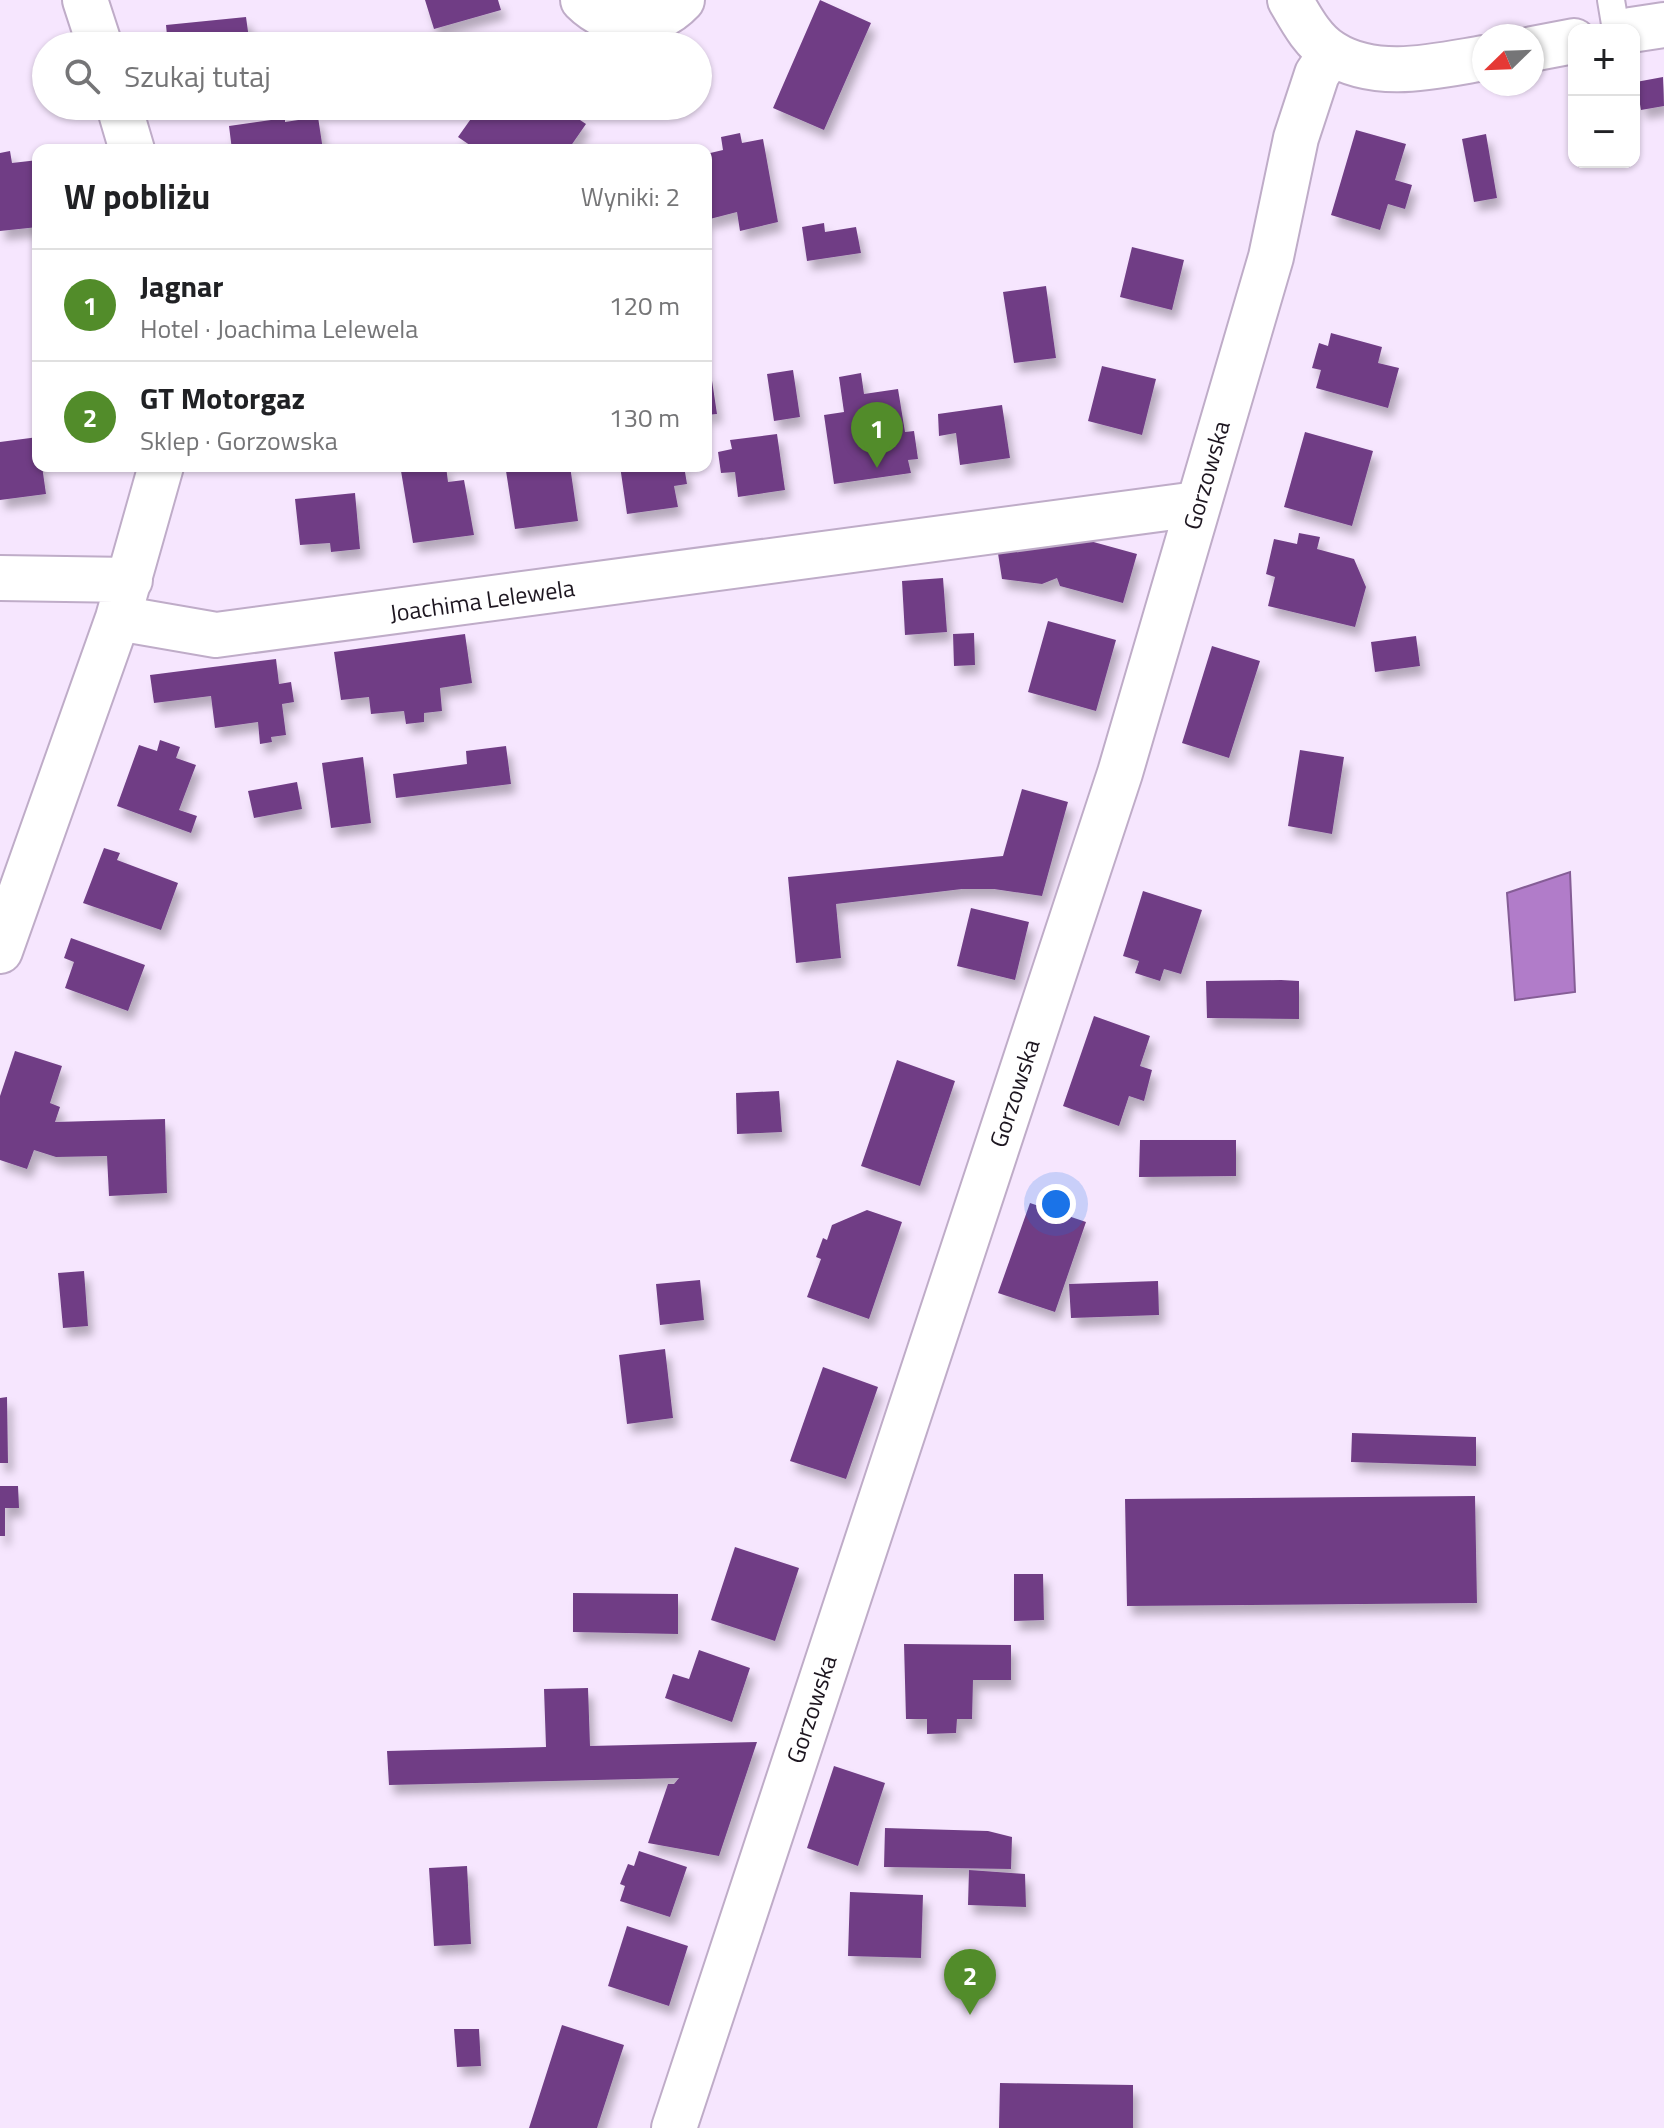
<!DOCTYPE html>
<html lang="pl">
<head>
<meta charset="utf-8">
<style>
	body { margin:0; font-family:"Titillium Web",sans-serif; background:#f2f2f2; color:#202124 }
	.controls { position:absolute; right:24px; top:24px; display:grid; overflow:hidden; border-radius:16px; box-shadow:0 2px 6px #0004 }
	.controls button { width:72px; height:72px; display:grid; place-items:center; padding:0; border:0; border-bottom:2px solid #e0e0e0; background:#fff; color:#202124; font:40px sans-serif }
	.compass { position:absolute; left:1472px; top:24px; width:72px; height:72px; border-radius:50%; background:#fff; box-shadow:0 2px 6px #0004; rotate:247deg }
	.you { position:absolute; left:1056px; top:1204px; width:28px; height:28px; margin:-20px; border:6px solid #fff; border-radius:50%; background:#1a73e8; box-shadow:0 0 0 12px #1a73e833 }
	.badge { display:grid; place-items:center; width:52px; height:52px; border-radius:50%; background:#528c2a; color:#fff; font-size:26px; font-weight:700 }
	.pin { position:absolute; translate:-50% -66px; filter:drop-shadow(0 2px 4px #0008) }
	.pin::after { content:''; position:absolute; top:42px; width:28px; height:24px; background:inherit; clip-path:polygon(0 0,100% 0,50% 100%) }
	.list { margin:0; padding:0; list-style:none }
	h2 { display:flex; justify-content:space-between; align-items:center; height:104px; margin:0; padding:0 32px; font-size:34px }
	h2 small { font-size:26px; font-weight:400; color:#757577 }
	.list li { display:grid; grid-template-columns:52px 1fr auto; gap:24px; align-items:center; box-sizing:border-box; height:112px; padding:0 32px; border-top:2px solid #e0e0e0 }
	.list b { display:block; font-size:30px; white-space:nowrap }
	.list p { margin:0; font-size:26px; white-space:nowrap; color:#757577 }
	.list em { font-size:26px; font-style:normal; color:#757577 }
	.icon { flex:none; width:44px; height:44px; fill:none; stroke:currentColor; stroke-width:2; stroke-linecap:round; stroke-linejoin:round }
	.map { position:relative; flex:none; width:1664px; height:2128px; overflow:hidden }
	.search { position:absolute; background:#fff; box-shadow:0 2px 6px #0004; left:32px; top:32px; width:680px; height:88px; display:flex; align-items:center; gap:20px; box-sizing:border-box; padding:0 28px; border-radius:44px; color:#757577; font-size:30px }
	.panel { position:absolute; background:#fff; box-shadow:0 2px 6px #0004; left:32px; top:144px; width:680px; height:328px; border-radius:16px }
	.map>svg:first-child { display:block }
	.water { fill:#b17cc9; stroke:#855d96; stroke-width:2 }
	.building { fill:#703e85; filter:url(#shadow) }
	.lines { fill:none; stroke-linecap:round; stroke-linejoin:round }
	.service-casing { stroke:#bfacc8; stroke-width:30 }
	.minor-casing { stroke:#bfacc8; stroke-width:48 }
	.tertiary-casing { stroke:#bfacc8; stroke-width:48 }
	.secondary-casing { stroke:#bfacc8; stroke-width:48 }
	.service { stroke:#fff; stroke-width:26 }
	.minor { stroke:#fff; stroke-width:44 }
	.tertiary { stroke:#fff; stroke-width:44 }
	.secondary { stroke:#fff; stroke-width:44 }
	.labels { text-anchor:middle; dominant-baseline:central; stroke-width:8; stroke-linejoin:round; paint-order:stroke }
	.street-label { font-size:24px; fill:#1d1620; stroke:#fff }
</style>
</head>
<body>
<div class="map">
<svg width="1664" height="2128" viewBox="0 0 1664 2128">
	<defs>
		<filter id="shadow"><feDropShadow dx="5" dy="9" stdDeviation="4" flood-color="#0004"/></filter>
	</defs>
	<rect width="100%" height="100%" fill="#f6e6fe"/>
	<path class="water" d="M 1570,872 L 1575,992 L 1515,1000 L 1507,893 Z"/>
	<path class="building" d="M 425,0 L 498,0 L 501,10 L 434,29 Z
		M 820,0 L 871,23 L 824,130 L 773,108 Z
		M 246,17 L 250,46 L 168,46 L 166,25 Z
		M 1663,77 L 1664,106 L 1641,110 L 1636,82 Z
		M 480,106 L 559,106 L 586,124 L 568,150 L 477,150 L 458,137 Z
		M 318,117 L 323,150 L 232,150 L 229,126 L 285,118 L 285,122 Z
		M 1356,130 L 1406,144 L 1395,180 L 1412,185 L 1405,209 L 1388,204 L 1380,230 L 1331,215 Z
		M 740,133 L 742,143 L 763,139 L 778,222 L 740,231 L 737,212 L 706,220 L 706,154 L 723,150 L 721,137 Z
		M 1486,134 L 1497,198 L 1474,202 L 1462,139 Z
		M 10,151 L 12,163 L 38,160 L 38,227 L 0,231 L 0,153 Z
		M 824,223 L 825,232 L 856,227 L 861,253 L 807,261 L 802,227 Z
		M 1132,247 L 1184,260 L 1172,310 L 1120,297 Z
		M 1046,286 L 1056,358 L 1014,363 L 1003,292 Z
		M 1331,333 L 1382,347 L 1378,363 L 1399,368 L 1388,408 L 1316,388 L 1321,370 L 1312,368 L 1319,343 L 1328,346 Z
		M 1102,366 L 1156,379 L 1142,435 L 1088,421 Z
		M 793,370 L 800,417 L 774,421 L 767,374 Z
		M 861,373 L 864,394 L 898,389 L 905,432 L 914,431 L 918,459 L 908,460 L 911,473 L 834,484 L 824,415 L 844,412 L 839,377 Z
		M 706,374 L 711,374 L 717,414 L 706,415 Z
		M 1002,405 L 1010,458 L 960,465 L 956,433 L 939,436 L 938,414 Z
		M 1305,432 L 1373,451 L 1352,526 L 1284,507 Z
		M 777,434 L 785,490 L 738,497 L 735,472 L 721,473 L 718,452 L 732,449 L 730,440 Z
		M 38,437 L 38,466 L 42,466 L 46,494 L 0,500 L 0,442 Z
		M 436,466 L 446,466 L 448,482 L 464,480 L 474,535 L 413,543 L 401,471 Z
		M 521,466 L 570,466 L 578,521 L 515,529 L 506,471 L 521,468 Z
		M 620,466 L 684,466 L 687,484 L 674,486 L 678,507 L 627,514 Z
		M 355,493 L 360,549 L 331,552 L 330,543 L 300,545 L 295,499 Z
		M 1299,533 L 1320,537 L 1317,549 L 1354,559 L 1366,587 L 1355,627 L 1268,606 L 1275,577 L 1266,574 L 1274,539 L 1297,544 Z
		M 1079,538 L 1137,554 L 1123,603 L 1060,586 L 1057,578 L 1042,584 L 1002,579 L 997,547 Z
		M 943,578 L 947,632 L 905,635 L 902,581 Z
		M 1048,621 L 1116,640 L 1096,711 L 1028,692 Z
		M 974,633 L 975,665 L 954,666 L 953,634 Z
		M 465,634 L 472,683 L 440,688 L 442,711 L 424,713 L 424,722 L 406,724 L 404,711 L 371,714 L 369,697 L 341,700 L 334,652 Z
		M 1416,636 L 1420,666 L 1375,672 L 1371,642 Z
		M 1212,646 L 1260,661 L 1229,758 L 1182,743 Z
		M 276,659 L 279,684 L 291,682 L 294,702 L 282,704 L 286,735 L 271,737 L 272,742 L 260,744 L 258,722 L 215,728 L 211,696 L 154,703 L 150,675 Z
		M 160,740 L 180,747 L 176,758 L 196,765 L 179,810 L 197,816 L 191,833 L 117,806 L 139,745 L 157,751 Z
		M 506,746 L 511,784 L 396,798 L 393,774 L 467,764 L 466,751 Z
		M 1300,750 L 1344,757 L 1332,834 L 1288,826 Z
		M 363,757 L 371,823 L 331,828 L 322,763 Z
		M 297,782 L 302,809 L 254,818 L 248,791 Z
		M 1022,789 L 1068,802 L 1042,896 L 994,889 L 962,889 L 836,904 L 841,958 L 796,963 L 788,877 L 1003,856 Z
		M 104,848 L 120,853 L 117,860 L 178,883 L 161,930 L 83,903 Z
		M 1143,891 L 1202,910 L 1181,974 L 1164,969 L 1160,981 L 1135,973 L 1139,961 L 1123,956 Z
		M 971,908 L 1029,922 L 1015,980 L 957,966 Z
		M 71,938 L 145,965 L 128,1011 L 65,988 L 74,962 L 64,958 Z
		M 1281,980 L 1299,981 L 1299,1019 L 1207,1018 L 1206,981 Z
		M 1094,1016 L 1150,1036 L 1140,1066 L 1152,1070 L 1144,1101 L 1129,1096 L 1119,1126 L 1063,1106 Z
		M 15,1051 L 62,1066 L 50,1103 L 60,1107 L 55,1122 L 165,1119 L 167,1193 L 109,1196 L 107,1156 L 56,1157 L 34,1150 L 27,1169 L 0,1160 L 0,1096 Z
		M 897,1060 L 955,1081 L 920,1186 L 861,1166 Z
		M 779,1091 L 782,1132 L 737,1134 L 736,1093 Z
		M 1140,1140 L 1236,1140 L 1236,1176 L 1139,1177 Z
		M 1030,1203 L 1086,1222 L 1055,1312 L 998,1293 Z
		M 867,1210 L 902,1222 L 869,1319 L 807,1297 L 821,1259 L 816,1257 L 823,1238 L 827,1240 L 832,1225 Z
		M 84,1271 L 88,1326 L 63,1328 L 58,1273 Z
		M 700,1280 L 704,1320 L 660,1325 L 656,1284 Z
		M 1158,1281 L 1159,1315 L 1071,1318 L 1069,1284 Z
		M 665,1349 L 673,1418 L 627,1424 L 619,1355 Z
		M 823,1367 L 878,1387 L 846,1479 L 790,1461 Z
		M 7,1397 L 8,1463 L 0,1463 L 0,1398 Z
		M 1352,1433 L 1476,1437 L 1476,1466 L 1351,1462 Z
		M 0,1486 L 18,1486 L 19,1508 L 5,1508 L 5,1536 L 0,1536 Z
		M 1475,1496 L 1477,1603 L 1127,1606 L 1125,1499 Z
		M 735,1547 L 799,1568 L 775,1641 L 711,1620 Z
		M 1014,1574 L 1043,1574 L 1044,1620 L 1014,1621 Z
		M 573,1593 L 678,1594 L 678,1634 L 573,1632 Z
		M 904,1644 L 1011,1645 L 1011,1680 L 973,1680 L 972,1719 L 957,1719 L 956,1733 L 927,1734 L 927,1719 L 906,1719 Z
		M 699,1650 L 750,1668 L 732,1722 L 665,1698 L 673,1674 L 689,1679 Z
		M 588,1688 L 590,1746 L 757,1742 L 719,1856 L 648,1843 L 668,1784 L 674,1784 L 679,1778 L 389,1785 L 387,1751 L 546,1747 L 544,1689 Z
		M 834,1766 L 885,1783 L 858,1866 L 807,1848 Z
		M 885,1828 L 988,1831 L 1012,1837 L 1011,1869 L 884,1867 Z
		M 639,1851 L 687,1867 L 670,1917 L 620,1901 L 625,1886 L 620,1884 L 628,1864 L 634,1866 Z
		M 467,1866 L 471,1944 L 434,1946 L 429,1868 Z
		M 969,1870 L 1025,1874 L 1026,1907 L 968,1905 Z
		M 850,1892 L 923,1895 L 921,1958 L 848,1956 Z
		M 627,1926 L 688,1946 L 669,2006 L 608,1986 Z
		M 562,2025 L 624,2045 L 597,2128 L 529,2128 Z
		M 454,2029 L 479,2029 L 481,2066 L 457,2067 Z
		M 1000,2083 L 1133,2085 L 1133,2128 L 999,2128 Z"/>
	<g class="lines">
		<defs>
			<path id="service" d="M 1611,0 L 1616,30"/>
			<path id="minor" d="M 85,0 L 100,46
				M 583,0 C 611,28 654,30 682,0
				M 119,106 L 132,150
				M 0,578 L 130,580
				M 118,618 L 216,635 L 1197,504
				M 0,951 L 118,618 L 161,466"/>
			<path id="tertiary" d="M 674,2128 L 1120,773 L 1271,257 L 1296,138 L 1317,74 L 1331,53"/>
			<path id="secondary" d="M 1290,0 C 1301,19 1313,42 1332,53 C 1376,81 1436,66 1484,58
				M 1631,30 L 1664,25
				M 1532,49 L 1574,41"/>
		</defs>
		<use href="#service" class="service-casing"/>
		<use href="#minor" class="minor-casing"/>
		<use href="#tertiary" class="tertiary-casing"/>
		<use href="#secondary" class="secondary-casing"/>
		<use href="#service" class="service"/>
		<use href="#minor" class="minor"/>
		<use href="#tertiary" class="tertiary"/>
		<use href="#secondary" class="secondary"/>
	</g>
	<g class="labels">
		<g class="street-label">
			<text transform="translate(1206 475) rotate(-74)">Gorzowska</text>
			<text transform="translate(482 600) rotate(-8)">Joachima Lelewela</text>
			<text transform="translate(1014 1093) rotate(-72)">Gorzowska</text>
			<text transform="translate(811 1709) rotate(-72)">Gorzowska</text>
		</g>
	</g>
</svg>
<div class="controls">
<button>+</button>
<button>−</button>
</div>
<svg class="compass" viewBox="-18 -18 36 36"><path d="M0-13l5 13h-10z" fill="#e53935"/><path d="M0 13l5-13h-10z" fill="#757577"/></svg>
<div class="you"></div>
<div class="pin badge" style="left:877px;top:468px">1</div>
<div class="pin badge" style="left:970px;top:2015px">2</div>
<div class="search"><svg class="icon" aria-label="search" viewBox="0 0 24 24"><circle cx="10" cy="10" r="6"/><path d="M15 15l6 6"/></svg>Szukaj tutaj</div>
<section class="panel">
<h2>W pobliżu<small>Wyniki: 2</small></h2>
<ul class="list">
<li><span class="badge">1</span><div><b>Jagnar</b><p>Hotel · Joachima Lelewela</p></div><em>120 m</em></li>
<li><span class="badge">2</span><div><b>GT Motorgaz</b><p>Sklep · Gorzowska</p></div><em>130 m</em></li>
</ul>
</section>
</div>
</body>
</html>
